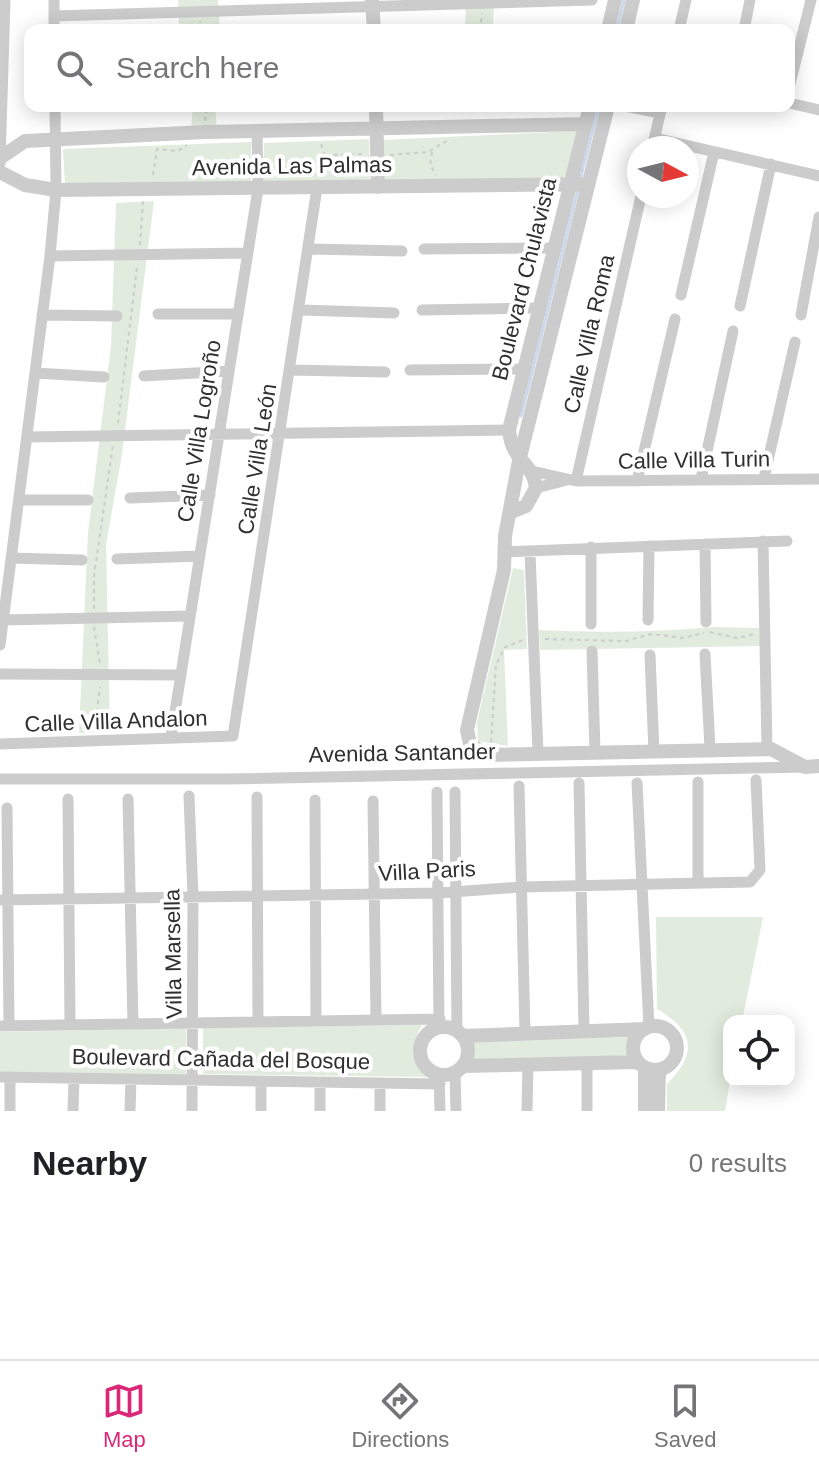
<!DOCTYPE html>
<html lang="en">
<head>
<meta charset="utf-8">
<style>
	body { margin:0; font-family:Arial,sans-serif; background:#f6f6f6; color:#202124 }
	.controls { position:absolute; right:24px; bottom:24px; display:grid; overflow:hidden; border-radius:16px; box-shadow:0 4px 20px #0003 }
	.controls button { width:72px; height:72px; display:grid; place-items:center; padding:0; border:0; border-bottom:2px solid #e0e0e0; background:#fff; color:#202124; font:40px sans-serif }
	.compass { position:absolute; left:627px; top:136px; width:72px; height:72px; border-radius:50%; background:#fff; box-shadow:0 4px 20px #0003; rotate:97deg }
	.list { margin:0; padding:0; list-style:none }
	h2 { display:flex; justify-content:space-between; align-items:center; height:104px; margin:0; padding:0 32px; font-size:34px }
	h2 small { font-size:26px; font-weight:400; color:#757577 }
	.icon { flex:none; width:44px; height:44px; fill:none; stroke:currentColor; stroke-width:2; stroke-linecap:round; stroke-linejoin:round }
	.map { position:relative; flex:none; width:819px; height:1111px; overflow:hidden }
	.search { position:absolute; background:#fff; box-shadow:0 4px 20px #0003; left:24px; right:24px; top:24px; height:88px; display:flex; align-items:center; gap:20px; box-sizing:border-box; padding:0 28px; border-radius:16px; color:#757577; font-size:30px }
	.sheet { height:248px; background:#fff }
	nav { display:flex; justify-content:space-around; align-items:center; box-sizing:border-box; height:112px; border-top:2px solid #e0e0e0; background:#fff; font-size:22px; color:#757577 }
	nav a { display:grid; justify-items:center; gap:4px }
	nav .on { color:#db2777 }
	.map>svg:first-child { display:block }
	.green { fill:#e2ecde }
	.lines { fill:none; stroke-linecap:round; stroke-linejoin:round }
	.stream { stroke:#cbd7eb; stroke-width:3 }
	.path { stroke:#ccc; stroke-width:2; stroke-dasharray:4 4; stroke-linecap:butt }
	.minor { stroke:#ccc; stroke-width:11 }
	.tertiary { stroke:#ccc; stroke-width:14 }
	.labels { text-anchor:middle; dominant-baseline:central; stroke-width:8; stroke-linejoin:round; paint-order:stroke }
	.street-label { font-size:22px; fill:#2f2f2f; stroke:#fff }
</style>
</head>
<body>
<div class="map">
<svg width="819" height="1111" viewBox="0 0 819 1111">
	<rect width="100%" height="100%" fill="#fff"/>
	<path class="green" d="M 178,0 L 218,0 L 220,30 L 179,30 Z
		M 466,0 L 494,0 L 493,30 L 465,30 Z
		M 193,106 L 215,106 L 217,129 L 191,129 Z
		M 577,131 L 565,179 L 385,182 L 383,140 Z
		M 369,139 L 370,184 L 263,183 L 264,143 Z
		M 251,142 L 251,186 L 65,185 L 63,149 Z
		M 154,201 L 122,454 L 106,545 L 110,732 L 79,733 L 88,533 L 111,346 L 116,203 Z
		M 513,568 L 524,570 L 527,649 L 504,650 L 508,746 L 478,741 L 477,722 Z
		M 716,627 L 759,628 L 760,646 L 540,650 L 539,630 C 600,633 656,632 716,627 Z
		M 656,917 L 763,917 L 742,1021 L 729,1021 L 730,1081 L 725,1111 L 667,1111 L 667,1084 C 697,1053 696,1032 657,1009 Z
		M 422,1025 C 410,1045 412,1058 426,1077 L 203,1074 L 203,1028 Z
		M 186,1028 L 186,1075 L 0,1072 L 0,1032 Z
		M 628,1034 L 629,1059 L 474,1060 L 474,1038 Z"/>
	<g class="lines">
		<path class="stream" d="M 617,30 L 624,0
			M 580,180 L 599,106
			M 521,416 L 578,190"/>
		<path class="path" d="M 199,30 L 200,21
			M 480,30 L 482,13
			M 205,121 L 207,106
			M 321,144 L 325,157
			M 432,152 L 430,165 L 436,175
			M 390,155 L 428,152 L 450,139
			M 269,173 L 287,170 L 320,174 L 319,164 L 328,155 L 364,154
			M 153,175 L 157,149 L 178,151 L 187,145
			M 140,245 L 143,200
			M 118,423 L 137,267
			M 94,609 L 94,576 L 113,445
			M 94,627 L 100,664
			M 710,632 L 737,638 L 755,634
			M 545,639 L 626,641 L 651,634 L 683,638 L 704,633
			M 95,728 L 100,687
			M 491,742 L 496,665 L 505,647 L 523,640"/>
		<path class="minor" d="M 54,0 L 54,30
			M 54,16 L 592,0
			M 679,30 L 686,0
			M 744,30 L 750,0
			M 789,88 L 811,0
			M 789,103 L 819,110
			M 625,106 L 660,113
			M 655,138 L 819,176
			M 652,148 L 662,106
			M 0,163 L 5,0
			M 310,249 L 402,251
			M 424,249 L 553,248
			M 50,256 L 248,253
			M 681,295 L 714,152
			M 740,306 L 771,164
			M 301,310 L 394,313
			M 422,310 L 539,308
			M 158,314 L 238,314
			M 42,315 L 117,316
			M 801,315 L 819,217
			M 291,370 L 385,372
			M 410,370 L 524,369
			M 35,373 L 104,377
			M 144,376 L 229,371
			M 27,437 L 509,430
			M 532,471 L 576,481 L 819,479
			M 764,478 L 795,342
			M 701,479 L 733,331
			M 576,481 L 641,196
			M 637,481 L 675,319
			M 536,488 L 567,480
			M 130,498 L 210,495
			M 19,500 L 88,500
			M 763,541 L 767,749
			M 705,544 L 706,622
			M 504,552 L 787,541
			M 530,553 L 538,753
			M 11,558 L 82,560
			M 117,559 L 200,556
			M 3,620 L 190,616
			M 648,620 L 649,546
			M 591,624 L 591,547
			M 0,645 L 50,256 L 56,190 L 55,106
			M 592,651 L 595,752
			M 705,654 L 710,748
			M 650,655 L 654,752
			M 0,674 L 181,675
			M 171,737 L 258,189 L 257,130
			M 0,744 L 233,736 L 317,188
			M 0,779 L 228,779 L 804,767
			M 579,783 L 584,1030
			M 637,783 L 649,1027
			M 519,786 L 525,1032
			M 437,792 L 439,1027
			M 455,792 L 457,1030
			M 189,796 L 193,896 L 192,1111
			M 257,797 L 258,1022
			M 68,799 L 70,1024
			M 128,799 L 133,1024
			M 315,800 L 316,1021
			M 373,801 L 376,1020
			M 7,808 L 9,1026
			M 698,883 L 698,782
			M 0,900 L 439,893 L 521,887 L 750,882 L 760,870 L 756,780
			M 0,1026 L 440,1019
			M 455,1072 L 456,1111
			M 439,1074 L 440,1111
			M 0,1077 L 440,1084
			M 10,1111 L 10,1077
			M 73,1111 L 74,1079
			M 130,1111 L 131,1079
			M 261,1111 L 261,1082
			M 320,1111 L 320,1083
			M 380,1111 L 380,1083
			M 527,1111 L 528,1064
			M 587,1111 L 587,1063"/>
		<path class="tertiary" d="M 372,0 L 374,30
			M 608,30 L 615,0
			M 626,30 L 633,0
			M 376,106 L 378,187
			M 608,106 L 519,461 L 505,536 L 504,570 L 467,730 L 470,744 L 488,755 L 771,749 L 805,767 L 819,766
			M 0,158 L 25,141 L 205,132 L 586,124
			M 0,172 L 25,185 L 56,190 L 588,184
			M 511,512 L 526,506 L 536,488 C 533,461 512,463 509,430 L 590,106
			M633 1048a22 22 0 1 1 44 0a22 22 0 1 1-44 0Z
			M420 1051a24 24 0 1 1 48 0a24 24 0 1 1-48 0Z
			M 463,1036 L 645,1029
			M 463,1066 L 638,1062
			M 645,1111 L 645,1068
			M 658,1111 L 659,1070"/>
	</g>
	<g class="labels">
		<g class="street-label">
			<text transform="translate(292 166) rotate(-1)">Avenida Las Palmas</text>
			<text transform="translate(524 279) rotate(-76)">Boulevard Chulavista</text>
			<text transform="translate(589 334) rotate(-77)">Calle Villa Roma</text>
			<text transform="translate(199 431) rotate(-81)">Calle Villa Logroño</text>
			<text transform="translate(257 459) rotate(-81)">Calle Villa León</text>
			<text transform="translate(694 460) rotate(-1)">Calle Villa Turin</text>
			<text transform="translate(116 721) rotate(-2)">Calle Villa Andalon</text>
			<text transform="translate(402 753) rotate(-1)">Avenida Santander</text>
			<text transform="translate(427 871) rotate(-3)">Villa Paris</text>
			<text transform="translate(173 954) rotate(-91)">Villa Marsella</text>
			<text transform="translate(221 1059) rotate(1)">Boulevard Cañada del Bosque</text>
		</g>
	</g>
</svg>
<div class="controls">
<button><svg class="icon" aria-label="locate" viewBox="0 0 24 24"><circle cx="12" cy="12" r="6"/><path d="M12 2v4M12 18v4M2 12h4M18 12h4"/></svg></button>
</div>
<svg class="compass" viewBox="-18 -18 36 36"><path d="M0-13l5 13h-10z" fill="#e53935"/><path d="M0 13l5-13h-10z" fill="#757577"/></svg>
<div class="search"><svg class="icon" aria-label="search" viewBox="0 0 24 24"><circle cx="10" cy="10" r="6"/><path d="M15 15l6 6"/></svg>Search here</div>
</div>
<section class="sheet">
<h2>Nearby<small>0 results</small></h2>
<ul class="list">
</ul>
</section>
<nav>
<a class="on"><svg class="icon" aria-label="map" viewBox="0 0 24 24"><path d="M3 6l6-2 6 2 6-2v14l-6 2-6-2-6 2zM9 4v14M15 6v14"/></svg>Map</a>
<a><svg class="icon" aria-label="directions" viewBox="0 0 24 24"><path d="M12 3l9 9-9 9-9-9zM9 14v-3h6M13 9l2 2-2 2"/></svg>Directions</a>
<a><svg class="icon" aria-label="saved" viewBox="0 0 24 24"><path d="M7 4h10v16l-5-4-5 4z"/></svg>Saved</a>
</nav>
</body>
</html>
